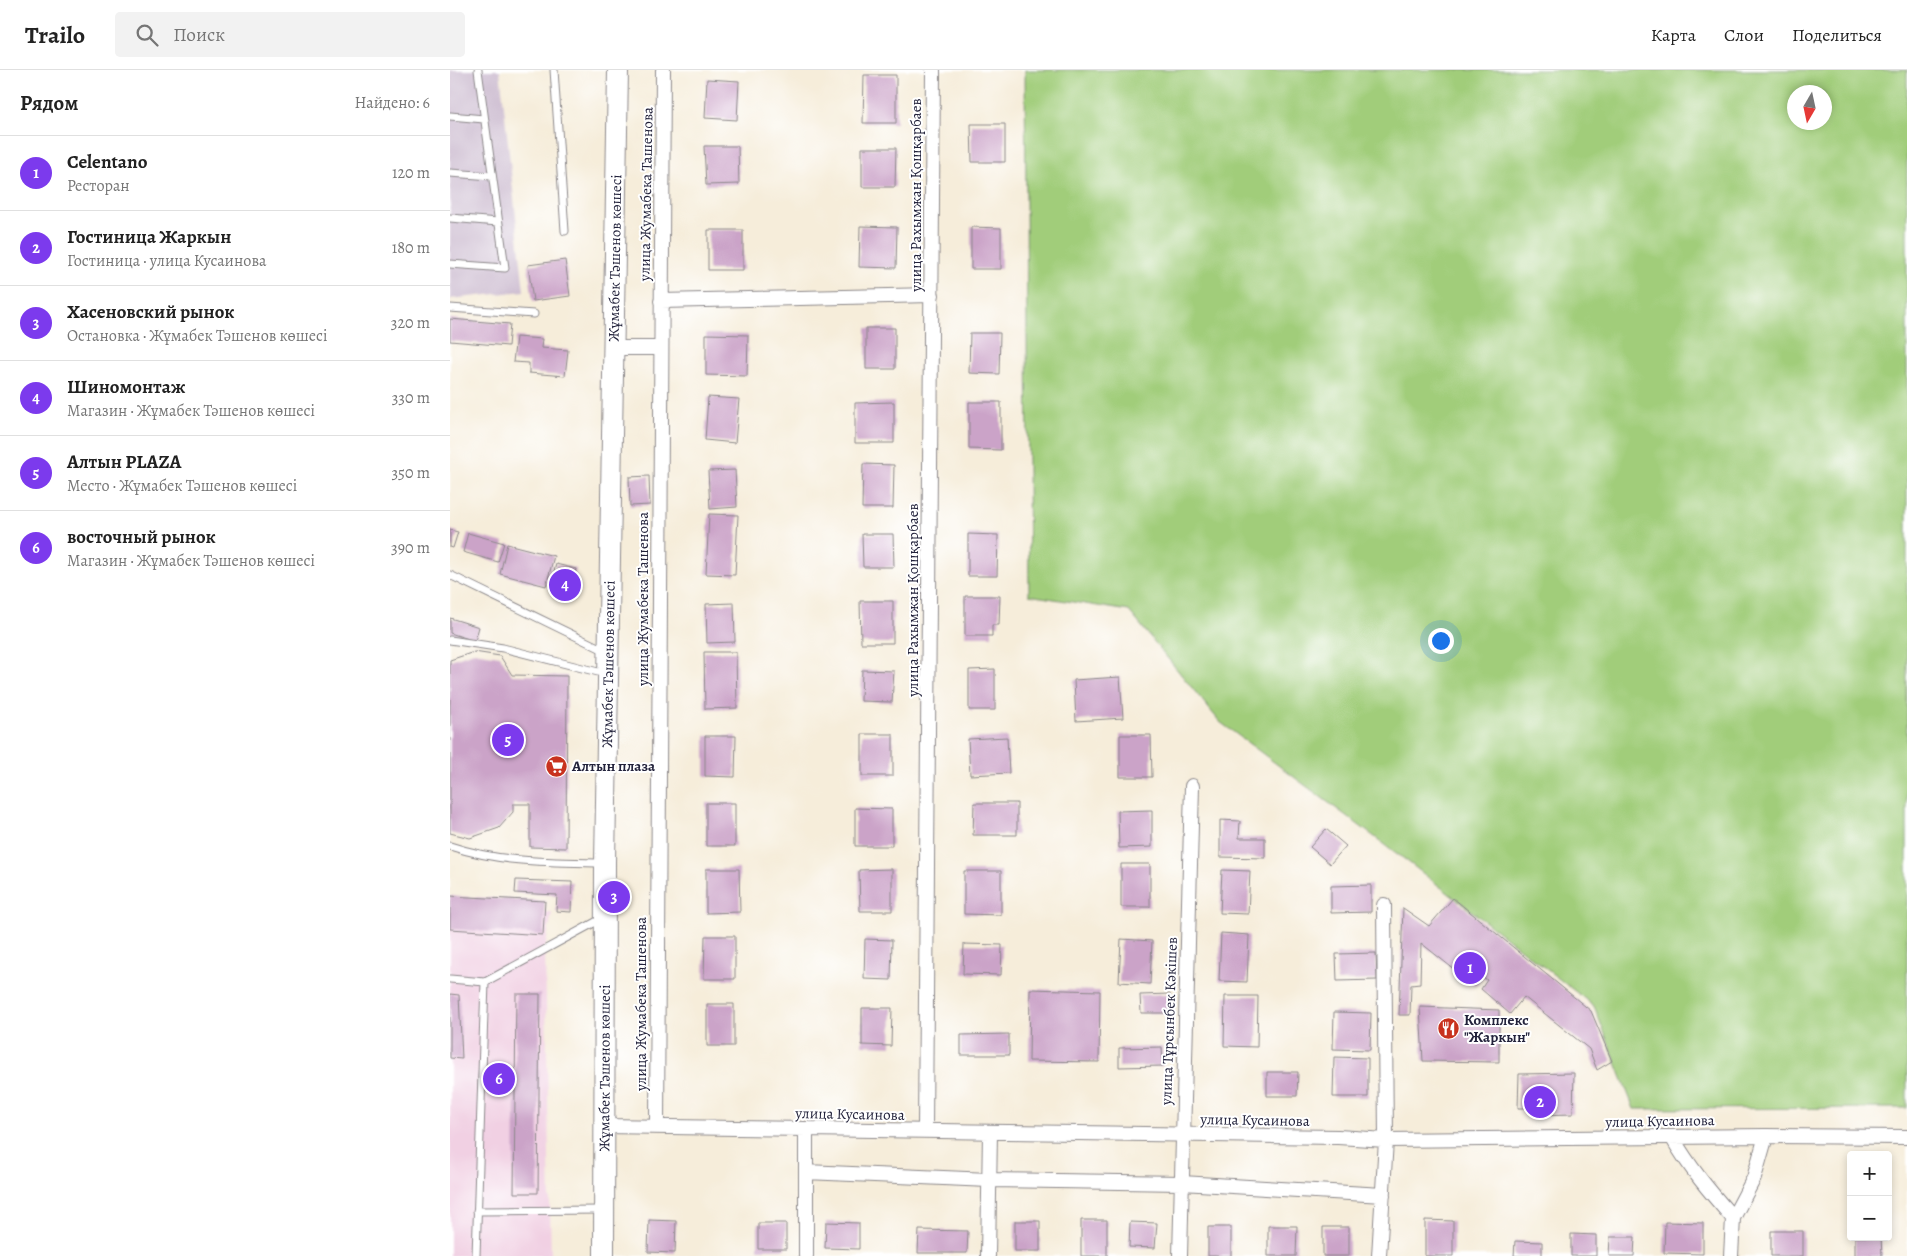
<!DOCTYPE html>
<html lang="ru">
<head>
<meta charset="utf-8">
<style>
	body { margin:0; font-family:Alegreya,serif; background:#f2f2f2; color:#222 }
	.controls { position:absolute; right:15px; bottom:15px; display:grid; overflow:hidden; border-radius:5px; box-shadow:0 2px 8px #0003 }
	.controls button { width:45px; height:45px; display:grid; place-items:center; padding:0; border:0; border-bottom:1px solid #e0e0e0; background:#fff; color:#222; font:25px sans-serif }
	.compass { position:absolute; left:1337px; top:15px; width:45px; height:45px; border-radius:50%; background:#fff; box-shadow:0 2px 8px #0003; rotate:189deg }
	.you { position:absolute; left:990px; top:570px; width:18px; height:18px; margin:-12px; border:4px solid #fff; border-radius:50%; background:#1a73e8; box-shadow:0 0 0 8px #1a73e833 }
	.badge { display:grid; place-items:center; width:32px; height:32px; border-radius:50%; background:#7c3aed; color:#fff; font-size:16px; font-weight:700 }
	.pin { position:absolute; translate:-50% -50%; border:2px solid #fff; box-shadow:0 1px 5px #0006 }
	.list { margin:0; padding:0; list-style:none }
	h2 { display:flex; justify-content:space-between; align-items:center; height:65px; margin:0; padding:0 20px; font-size:21px }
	h2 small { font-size:16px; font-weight:400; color:#767676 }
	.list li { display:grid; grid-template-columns:32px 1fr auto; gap:15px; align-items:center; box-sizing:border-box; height:75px; padding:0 20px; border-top:1px solid #e0e0e0 }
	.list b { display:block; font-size:19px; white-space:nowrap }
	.list p { margin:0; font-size:16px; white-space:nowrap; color:#767676 }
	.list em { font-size:16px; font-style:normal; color:#767676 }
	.icon { flex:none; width:28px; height:28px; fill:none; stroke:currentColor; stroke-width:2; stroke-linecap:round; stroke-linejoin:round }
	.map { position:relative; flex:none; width:1457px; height:1186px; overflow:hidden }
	header { display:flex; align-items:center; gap:30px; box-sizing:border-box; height:70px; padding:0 25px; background:#fff; border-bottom:1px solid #e0e0e0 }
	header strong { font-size:24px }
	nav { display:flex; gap:28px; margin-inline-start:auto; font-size:18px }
	.search { width:350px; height:45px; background:#f2f2f2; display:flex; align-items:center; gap:12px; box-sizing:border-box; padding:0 18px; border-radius:5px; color:#767676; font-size:19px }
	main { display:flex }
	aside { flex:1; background:#fff }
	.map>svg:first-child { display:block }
	.built { fill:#f1d0e3 }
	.industrial { fill:#cebed1 }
	.green { fill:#a1cd7a; stroke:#62785a; fill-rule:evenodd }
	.building { fill:#cba3c8 }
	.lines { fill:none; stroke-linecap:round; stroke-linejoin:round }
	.service-casing { stroke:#8c888a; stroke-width:9 }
	.minor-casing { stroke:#8c888a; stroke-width:16 }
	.secondary-casing { stroke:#8c888a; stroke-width:22 }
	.service { stroke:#fff; stroke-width:7 }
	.minor { stroke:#fff; stroke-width:14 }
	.secondary { stroke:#fff; stroke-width:20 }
	.labels { text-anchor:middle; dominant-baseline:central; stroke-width:4; stroke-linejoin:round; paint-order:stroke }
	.street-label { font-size:15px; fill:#22223b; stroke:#fff }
	.poi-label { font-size:15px; font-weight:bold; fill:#22223b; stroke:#fff; text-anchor:start }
</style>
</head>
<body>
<header>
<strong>Trailo</strong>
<div class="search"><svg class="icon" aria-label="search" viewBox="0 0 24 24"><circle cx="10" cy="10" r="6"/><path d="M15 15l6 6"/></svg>Поиск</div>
<nav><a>Карта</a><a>Слои</a><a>Поделиться</a></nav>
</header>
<main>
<aside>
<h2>Рядом<small>Найдено: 6</small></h2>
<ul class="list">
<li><span class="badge">1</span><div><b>Celentano</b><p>Ресторан</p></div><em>120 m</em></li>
<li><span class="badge">2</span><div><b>Гостиница Жаркын</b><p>Гостиница · улица Кусаинова</p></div><em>180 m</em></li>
<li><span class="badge">3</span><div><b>Хасеновский рынок</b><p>Остановка · Жұмабек Тәшенов көшесі</p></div><em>320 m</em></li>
<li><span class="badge">4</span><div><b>Шиномонтаж</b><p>Магазин · Жұмабек Тәшенов көшесі</p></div><em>330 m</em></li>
<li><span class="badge">5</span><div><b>Алтын PLAZA</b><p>Место · Жұмабек Тәшенов көшесі</p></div><em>350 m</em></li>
<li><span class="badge">6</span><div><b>восточный рынок</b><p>Магазин · Жұмабек Тәшенов көшесі</p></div><em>390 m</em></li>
</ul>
</aside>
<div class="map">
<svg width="1457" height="1186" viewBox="0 0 1457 1186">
	<rect width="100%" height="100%" fill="#fff"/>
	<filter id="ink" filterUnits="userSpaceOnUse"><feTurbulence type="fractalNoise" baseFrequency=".02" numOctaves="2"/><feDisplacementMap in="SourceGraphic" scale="10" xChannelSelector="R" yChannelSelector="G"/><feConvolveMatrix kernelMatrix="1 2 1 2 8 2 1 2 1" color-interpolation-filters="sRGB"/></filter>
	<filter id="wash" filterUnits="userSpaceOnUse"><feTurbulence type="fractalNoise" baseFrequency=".0096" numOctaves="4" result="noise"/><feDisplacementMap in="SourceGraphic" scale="20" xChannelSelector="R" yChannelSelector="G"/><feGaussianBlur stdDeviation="1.12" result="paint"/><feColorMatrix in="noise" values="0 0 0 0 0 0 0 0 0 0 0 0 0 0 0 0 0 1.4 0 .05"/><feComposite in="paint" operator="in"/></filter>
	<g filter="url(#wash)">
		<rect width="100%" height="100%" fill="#f6edda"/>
		<path class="built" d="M 0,836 L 102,843 L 95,879 L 101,1186 L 0,1186 Z"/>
		<path class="industrial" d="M 0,0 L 50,0 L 74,221 L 0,229 Z"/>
		<path class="green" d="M 575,0 L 1457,0 L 1457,1038 L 1184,1039 L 1144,936 L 957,791 L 770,652 L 679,541 L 579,525 ZM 1374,22 L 1374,52 L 1344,52 L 1344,22 Z"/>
		<g id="blocks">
			<path class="building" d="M 414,5 L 446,5 L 446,53 L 413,53 Z
				M 257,9 L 289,11 L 287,50 L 255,48 Z
				M 521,54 L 555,54 L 555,92 L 522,92 Z
				M 254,76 L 288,76 L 289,114 L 256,115 Z
				M 412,78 L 446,78 L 445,117 L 412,117 Z
				M 410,156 L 447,157 L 446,198 L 409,197 Z
				M 521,157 L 551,158 L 551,199 L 521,199 Z
				M 258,160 L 293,160 L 293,200 L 258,200 Z
				M 115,190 L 120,226 L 83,231 L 78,195 Z
				M 0,249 L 60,254 L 58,276 L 0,271 Z
				M 416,258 L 445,258 L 445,299 L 416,299 Z
				M 520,263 L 550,263 L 549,304 L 519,303 Z
				M 256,264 L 298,265 L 297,306 L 256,305 Z
				M 66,267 L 92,269 L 91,278 L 118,280 L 115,306 L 79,303 L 79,293 L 63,292 Z
				M 258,327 L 289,329 L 285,373 L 255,370 Z
				M 444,332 L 444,373 L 405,373 L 405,333 Z
				M 519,332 L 551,332 L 551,380 L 519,379 Z
				M 413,394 L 444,395 L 443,438 L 412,438 Z
				M 285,400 L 287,437 L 260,439 L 258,401 Z
				M 199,406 L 200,435 L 180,436 L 179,407 Z
				M 259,444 L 288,445 L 285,505 L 256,504 Z
				M 0,460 L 8,462 L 3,478 L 0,477 Z
				M 18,463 L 54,473 L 48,492 L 13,482 Z
				M 412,464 L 443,464 L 444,497 L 413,497 Z
				M 518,464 L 548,465 L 547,506 L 518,506 Z
				M 57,474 L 104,486 L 96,516 L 50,504 Z
				M 106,494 L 126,499 L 120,521 L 100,516 Z
				M 515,526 L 550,526 L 549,555 L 542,555 L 542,566 L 515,566 Z
				M 410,531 L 443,531 L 443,573 L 411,573 Z
				M 284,533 L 285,572 L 257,573 L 256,534 Z
				M 0,548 L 29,557 L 25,571 L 0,563 Z
				M 24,582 L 50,586 L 62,605 L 117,606 L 116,778 L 80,777 L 80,734 L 63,734 L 63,742 L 49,758 L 20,768 L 0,763 L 0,590 Z
				M 254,582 L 286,582 L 287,638 L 255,639 Z
				M 545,599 L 545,640 L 519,640 L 519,600 Z
				M 412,600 L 444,601 L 442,632 L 411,631 Z
				M 670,607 L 673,648 L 626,651 L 624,610 Z
				M 412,664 L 443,664 L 443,706 L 412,706 Z
				M 670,665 L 701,665 L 702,707 L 670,707 Z
				M 255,666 L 286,666 L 285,707 L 255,706 Z
				M 557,667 L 559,703 L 520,705 L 518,669 Z
				M 256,733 L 285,733 L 285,776 L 256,776 Z
				M 524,733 L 567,733 L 567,765 L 523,765 Z
				M 405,738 L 442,739 L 442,776 L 405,776 Z
				M 702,740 L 702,777 L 669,778 L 668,741 Z
				M 770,750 L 790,751 L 789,768 L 815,768 L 815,788 L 770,787 Z
				M 876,759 L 896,776 L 880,794 L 860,777 Z
				M 671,794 L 700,794 L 700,837 L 671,837 Z
				M 256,799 L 289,799 L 290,842 L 256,843 Z
				M 442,799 L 442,841 L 410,841 L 409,800 Z
				M 772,800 L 800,801 L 798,844 L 770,843 Z
				M 514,801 L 551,801 L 551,845 L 514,844 Z
				M 66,810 L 122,812 L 121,842 L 106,841 L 107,825 L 65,823 Z
				M 921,815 L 921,842 L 881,843 L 881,816 Z
				M 0,826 L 95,831 L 93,865 L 0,859 Z
				M 1003,828 L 1141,941 L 1162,991 L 1147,1000 L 1139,979 L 1074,927 L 1060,944 L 1031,919 L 1037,910 L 1033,907 L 1025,916 L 971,873 L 970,914 L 961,915 L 960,945 L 949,945 L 953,838 L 979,856 Z
				M 771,863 L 799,865 L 797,912 L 769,911 Z
				M 255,866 L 285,866 L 285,909 L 254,909 Z
				M 415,869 L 442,870 L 441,910 L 414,909 Z
				M 671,869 L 702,871 L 700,914 L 669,912 Z
				M 514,874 L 552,875 L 551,905 L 513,904 Z
				M 926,883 L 927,910 L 887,911 L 886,884 Z
				M 580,919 L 650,921 L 649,992 L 579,991 Z
				M 0,924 L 9,925 L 12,989 L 0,988 Z
				M 66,924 L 90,924 L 88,1123 L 64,1123 Z
				M 720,924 L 720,943 L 691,943 L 690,925 Z
				M 775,926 L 808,926 L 807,977 L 774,976 Z
				M 257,934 L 284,934 L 284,976 L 257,976 Z
				M 970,937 L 1049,940 L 1049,992 L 973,991 Z
				M 412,938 L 442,938 L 441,976 L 412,975 Z
				M 884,942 L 921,943 L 920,980 L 883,979 Z
				M 559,964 L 559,985 L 511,985 L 511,965 Z
				M 712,977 L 713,996 L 669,997 L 669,978 Z
				M 884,987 L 918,988 L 918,1027 L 883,1027 Z
				M 817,1002 L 848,1002 L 847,1026 L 817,1026 Z
				M 1124,1003 L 1123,1044 L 1084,1045 L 1084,1038 L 1068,1038 L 1069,1004 Z
				M 199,1150 L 226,1151 L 225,1183 L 198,1182 Z
				M 631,1150 L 657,1150 L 657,1186 L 631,1186 Z
				M 975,1150 L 1003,1151 L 1003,1186 L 975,1186 Z
				M 565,1151 L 590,1151 L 590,1181 L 565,1181 Z
				M 376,1152 L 409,1153 L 409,1179 L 375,1178 Z
				M 680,1152 L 707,1153 L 705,1178 L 679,1177 Z
				M 1215,1152 L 1253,1153 L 1253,1184 L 1214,1183 Z
				M 308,1153 L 336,1153 L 336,1179 L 308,1179 Z
				M 818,1156 L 847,1156 L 846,1186 L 818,1186 Z
				M 758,1157 L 781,1157 L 781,1186 L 758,1186 Z
				M 873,1157 L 899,1157 L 899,1186 L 873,1186 Z
				M 469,1160 L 518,1161 L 517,1183 L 468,1183 Z
				M 1321,1161 L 1353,1161 L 1353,1186 L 1321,1186 Z
				M 1121,1164 L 1146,1165 L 1146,1186 L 1121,1186 Z
				M 1160,1167 L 1185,1167 L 1184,1186 L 1159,1186 Z
				M 1405,1167 L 1431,1167 L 1432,1186 L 1405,1186 Z
				M 1065,1171 L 1092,1172 L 1092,1186 L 1064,1186 Z"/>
		</g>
	</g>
	<g filter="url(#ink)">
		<use href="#blocks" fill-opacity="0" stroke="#8c888a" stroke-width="1"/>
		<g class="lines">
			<defs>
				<path id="service" d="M 104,0 L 115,161
					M 0,46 L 34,49
					M 0,103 L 42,106
					M 0,148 L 48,152
					M 0,194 L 55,198 L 28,0
					M 0,238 L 84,244
					M 0,505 L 156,581
					M 0,570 L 53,578 L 156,604
					M 0,776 C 51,793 100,792 152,793
					M 0,909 L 35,912 L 153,848
					M 27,1141 L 153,1140
					M 26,1186 L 35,912"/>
				<path id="minor" d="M 211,231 L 482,225
					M 164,278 L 211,278
					M 153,1056 L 888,1067 L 936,1070 L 1316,1066 L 1457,1067
					M 207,1057 L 213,0
					M 475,1061 L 483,0
					M 1222,1067 C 1239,1097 1260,1122 1283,1148
					M 356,1102 L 539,1110 L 732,1113 L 933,1125
					M 356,1186 L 356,1060
					M 538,1186 L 540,1062
					M 730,1186 L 742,716
					M 929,1186 L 936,1070 L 934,835
					M 1281,1186 L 1283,1148 L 1304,1108 L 1316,1066"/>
				<g id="secondary">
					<path id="s1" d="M 154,1186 L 155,793 L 168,0"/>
				</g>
			</defs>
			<use href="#service" class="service-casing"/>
			<use href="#minor" class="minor-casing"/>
			<use href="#secondary" class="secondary-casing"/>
			<use href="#service" class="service"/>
			<use href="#minor" class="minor"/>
			<use href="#secondary" class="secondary"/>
		</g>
	</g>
	<defs>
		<symbol id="supermarket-disc" viewBox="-11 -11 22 22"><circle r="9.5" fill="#c8321e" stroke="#fff"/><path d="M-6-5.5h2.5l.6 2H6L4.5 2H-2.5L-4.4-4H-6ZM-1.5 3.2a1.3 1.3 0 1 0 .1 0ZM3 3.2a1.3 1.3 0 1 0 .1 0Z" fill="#fff"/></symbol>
		<symbol id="restaurant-disc" viewBox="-11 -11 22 22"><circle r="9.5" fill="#c8321e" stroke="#fff"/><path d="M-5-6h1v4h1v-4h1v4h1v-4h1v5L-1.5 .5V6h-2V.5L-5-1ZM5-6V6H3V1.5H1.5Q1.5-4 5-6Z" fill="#fff"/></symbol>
	</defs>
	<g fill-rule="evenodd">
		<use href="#supermarket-disc" x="94" y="684" width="25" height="25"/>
		<use href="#restaurant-disc" x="986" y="946" width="25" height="25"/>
	</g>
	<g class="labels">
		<g class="street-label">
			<text transform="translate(196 124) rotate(-89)">улица Жумабека Ташенова</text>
			<text transform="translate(466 125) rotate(-90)">улица Рахымжан Қошқарбаев</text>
			<text stroke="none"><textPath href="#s1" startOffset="998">Жұмабек Тәшенов көшесі</textPath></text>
			<text transform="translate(193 529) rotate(-90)">улица Жумабека Ташенова</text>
			<text transform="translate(463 530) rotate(-90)">улица Рахымжан Қошқарбаев</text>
			<text stroke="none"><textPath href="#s1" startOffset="592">Жұмабек Тәшенов көшесі</textPath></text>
			<text transform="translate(191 934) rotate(-90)">улица Жумабека Ташенова</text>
			<text transform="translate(719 951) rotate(-88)">улица Тұрсынбек Кәкішев</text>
			<text stroke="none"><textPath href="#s1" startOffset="188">Жұмабек Тәшенов көшесі</textPath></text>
			<text transform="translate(400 1044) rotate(1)">улица Кусаинова</text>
			<text transform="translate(805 1050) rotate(1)">улица Кусаинова</text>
			<text transform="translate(1210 1051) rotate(-1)">улица Кусаинова</text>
		</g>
		<g class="poi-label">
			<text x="122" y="696">Алтын плаза</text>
			<text x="1014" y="950">Комплекс<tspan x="1014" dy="17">"Жаркын"</tspan></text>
		</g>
	</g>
</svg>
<div class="controls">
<button>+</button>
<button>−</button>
</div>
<svg class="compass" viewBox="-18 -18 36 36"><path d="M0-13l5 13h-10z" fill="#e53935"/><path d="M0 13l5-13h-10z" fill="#767676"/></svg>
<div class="you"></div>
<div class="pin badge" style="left:1020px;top:898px">1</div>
<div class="pin badge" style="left:1090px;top:1032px">2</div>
<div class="pin badge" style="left:164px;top:827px">3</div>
<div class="pin badge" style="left:115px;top:515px">4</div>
<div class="pin badge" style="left:58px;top:670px">5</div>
<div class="pin badge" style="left:49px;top:1009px">6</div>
</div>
</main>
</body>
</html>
